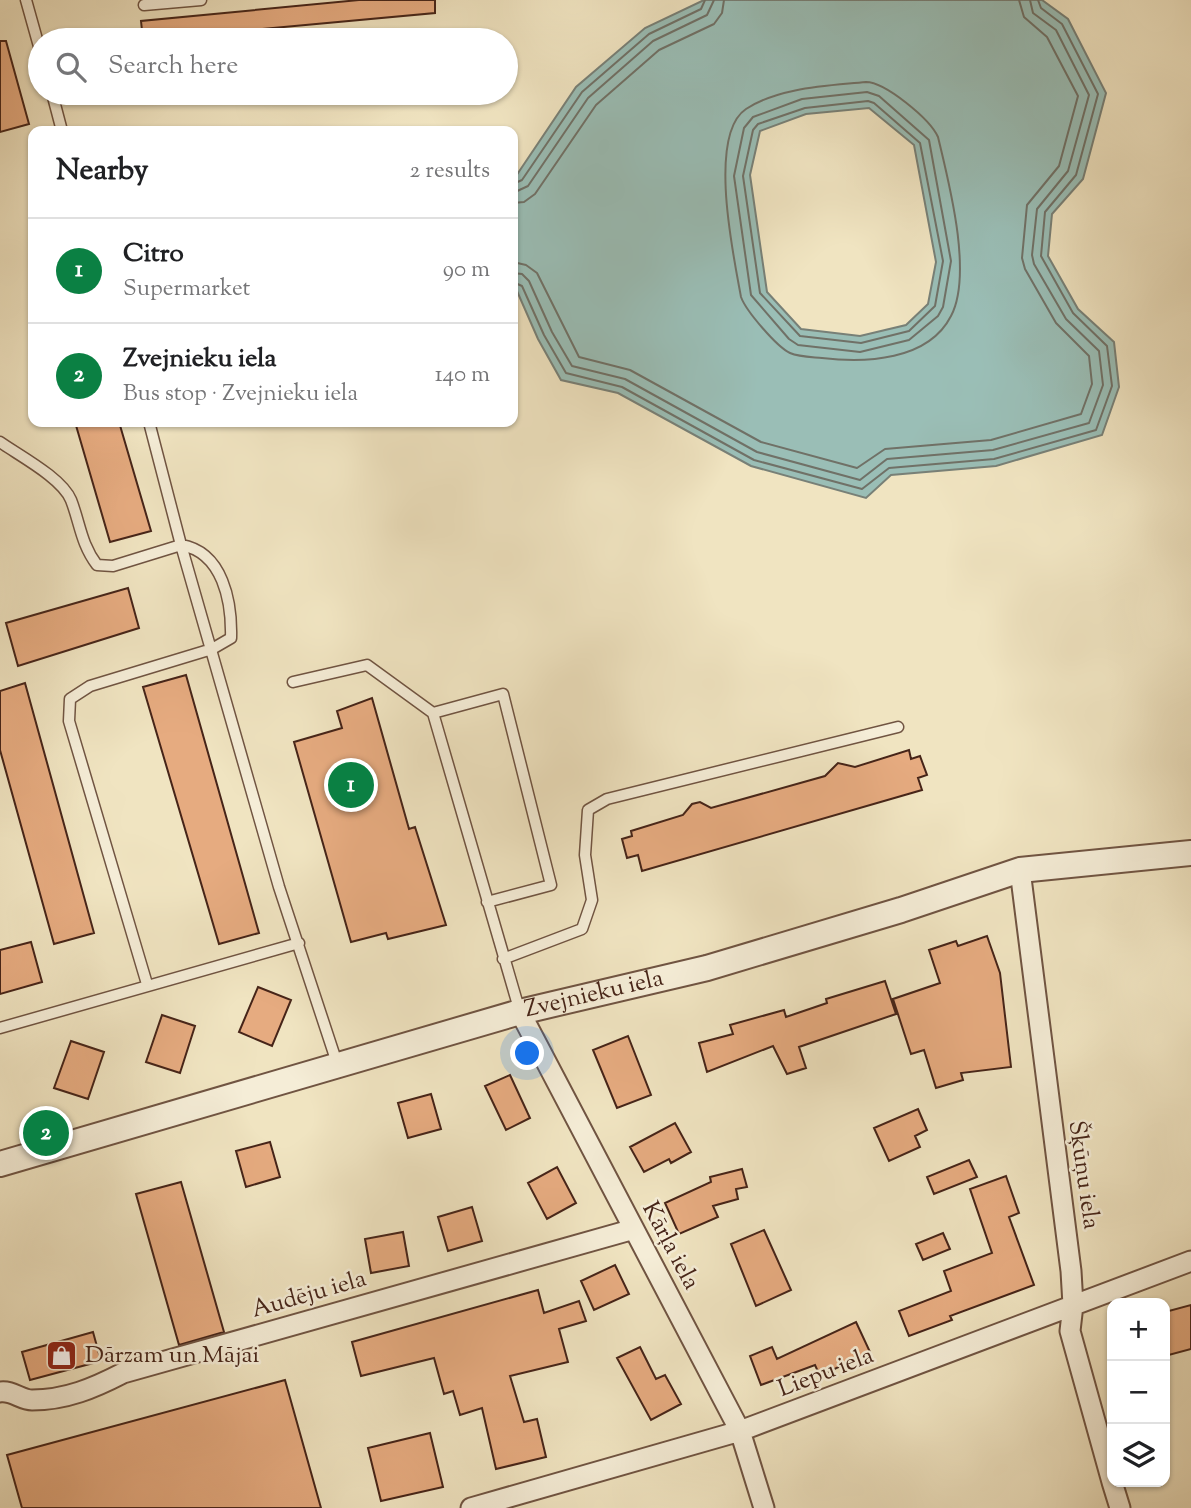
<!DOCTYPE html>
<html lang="en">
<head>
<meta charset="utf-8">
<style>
	body { margin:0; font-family:"Sorts Mill Goudy",serif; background:#f2f2f2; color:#202124 }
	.controls { position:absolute; right:21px; bottom:21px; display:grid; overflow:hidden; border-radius:14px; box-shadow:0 2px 5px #0004 }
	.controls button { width:63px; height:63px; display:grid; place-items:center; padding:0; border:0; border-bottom:2px solid #e0e0e0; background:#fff; color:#202124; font:35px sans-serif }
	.you { position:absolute; left:528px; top:1054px; width:24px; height:24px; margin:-18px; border:5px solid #fff; border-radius:50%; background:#1a73e8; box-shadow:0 0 0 10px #1a73e833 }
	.badge { display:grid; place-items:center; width:46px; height:46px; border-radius:50%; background:#0b8043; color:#fff; font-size:23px; font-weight:700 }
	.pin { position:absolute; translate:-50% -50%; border:4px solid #fff; box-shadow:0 2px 7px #0006 }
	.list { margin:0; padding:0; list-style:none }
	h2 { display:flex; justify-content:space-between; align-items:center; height:91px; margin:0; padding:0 28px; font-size:30px }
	h2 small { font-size:23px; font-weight:400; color:#757577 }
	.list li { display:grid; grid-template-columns:46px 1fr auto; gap:21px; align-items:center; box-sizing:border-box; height:105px; padding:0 28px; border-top:2px solid #e0e0e0 }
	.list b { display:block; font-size:26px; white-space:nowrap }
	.list p { margin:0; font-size:23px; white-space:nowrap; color:#757577 }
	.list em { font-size:23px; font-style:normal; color:#757577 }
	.icon { flex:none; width:38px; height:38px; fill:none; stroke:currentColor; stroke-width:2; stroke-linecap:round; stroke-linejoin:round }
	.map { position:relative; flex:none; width:1191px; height:1508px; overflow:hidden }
	.search { position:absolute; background:#fff; box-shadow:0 2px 5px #0004; left:28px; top:28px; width:490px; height:77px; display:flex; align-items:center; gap:18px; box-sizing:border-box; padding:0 24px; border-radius:38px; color:#757577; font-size:26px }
	.panel { position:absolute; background:#fff; box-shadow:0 2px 5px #0004; left:28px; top:126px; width:490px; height:301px; border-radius:14px }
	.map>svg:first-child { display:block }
	.water { fill:#9abeb6; stroke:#788077; stroke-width:2; fill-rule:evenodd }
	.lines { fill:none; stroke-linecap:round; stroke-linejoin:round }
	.shore { stroke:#707167; stroke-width:2 }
	.building { fill:#e6ab80; stroke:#462418; stroke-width:2 }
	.service-casing { stroke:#705442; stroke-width:13 }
	.minor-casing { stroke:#705442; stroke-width:23 }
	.tertiary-casing { stroke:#705442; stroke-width:28 }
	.service { stroke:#f5edd7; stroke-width:10 }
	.minor { stroke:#f5edd7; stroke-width:19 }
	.tertiary { stroke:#f5edd7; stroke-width:24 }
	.labels { text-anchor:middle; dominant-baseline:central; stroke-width:5; stroke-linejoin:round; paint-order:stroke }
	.street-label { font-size:24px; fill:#462418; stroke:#f5edd7 }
	.poi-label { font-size:24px; fill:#462418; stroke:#f5edd7; text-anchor:start }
</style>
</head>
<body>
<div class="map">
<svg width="1191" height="1508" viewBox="0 0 1191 1508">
	<rect width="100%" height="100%" fill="#f0e4c1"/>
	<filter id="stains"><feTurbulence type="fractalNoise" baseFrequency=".00286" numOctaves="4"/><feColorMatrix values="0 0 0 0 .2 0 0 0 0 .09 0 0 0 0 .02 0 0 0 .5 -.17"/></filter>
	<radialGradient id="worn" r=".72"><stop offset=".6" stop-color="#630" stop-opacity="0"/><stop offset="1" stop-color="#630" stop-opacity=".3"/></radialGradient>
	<path class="water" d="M 704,0 L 1042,0 L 1068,19 L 1106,93 L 1083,179 L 1052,214 L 1048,256 L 1078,309 L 1114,342 L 1119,387 L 1102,435 L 996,466 L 891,475 L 866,498 L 751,466 L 618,393 L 561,380 L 538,339 L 513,282 L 514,179 L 576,87 L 645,28 ZM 869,108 L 914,145 L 936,262 L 928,304 L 906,325 L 860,336 L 801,329 L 767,292 L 750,175 L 760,131 L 806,114 Z"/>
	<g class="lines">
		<path class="shore" d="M 866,82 C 885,82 930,119 938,137 C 949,183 973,274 951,316 C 928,361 865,363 822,358 C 812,357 799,357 790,353 C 777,347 746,311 741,297 C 734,258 707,135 746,109 C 780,87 827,86 866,82 Z
			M 867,92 L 879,96 L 929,140 L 951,261 L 943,307 L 938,316 L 909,340 L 860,352 L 798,345 L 789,339 L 751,295 L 734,176 L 744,128 L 753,117 L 802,99 Z
			M 868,101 L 874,103 L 920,143 L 943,261 L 935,306 L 909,331 L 861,343 L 800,336 L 760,293 L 743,176 L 753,130 L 758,124 L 805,108 Z
			M 513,184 L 522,180 L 582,92 L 649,34 L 701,9 L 705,0
			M 513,193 L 528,186 L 588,98 L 653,41 L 707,15 L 714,0
			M 513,203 L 524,202 L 535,194 L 596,105 L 659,50 L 714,24 L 722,13 L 724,0
			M 513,262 L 526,265 L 537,273 L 579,357 L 630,370 L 761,442 L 857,468 L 885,449 L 991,440 L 1081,414 L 1092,384 L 1089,356 L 1056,323 L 1025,269 L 1022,258 L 1027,205 L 1059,166 L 1078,96 L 1047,37 L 1024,17 L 1019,0
			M 513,273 L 522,274 L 529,281 L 552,332 L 572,366 L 625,379 L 757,452 L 860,480 L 887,459 L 993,450 L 1089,423 L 1103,385 L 1099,351 L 1066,319 L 1034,264 L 1032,255 L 1037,209 L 1068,171 L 1089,95 L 1056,30 L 1033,13 L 1030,0
			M 513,282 L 522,286 L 544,335 L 566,373 L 622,387 L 754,460 L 862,489 L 889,468 L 994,459 L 1096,430 L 1112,386 L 1107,346 L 1073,313 L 1041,256 L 1045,212 L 1076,175 L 1098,94 L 1062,24 L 1041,8 L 1038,0"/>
	</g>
	<path class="building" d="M 359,0 L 435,0 L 435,13 L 143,40 L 141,21 Z
		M 0,41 L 6,41 L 29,124 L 0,132 Z
		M 75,422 L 119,422 L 151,531 L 110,542 Z
		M 128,588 L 139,628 L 18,666 L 6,623 Z
		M 186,675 L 259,933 L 219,944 L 143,687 Z
		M 25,683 L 94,933 L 54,944 L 0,750 L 0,691 Z
		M 372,698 L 409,829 L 415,827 L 446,925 L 388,939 L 386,933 L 351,942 L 294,742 L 342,728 L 337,711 Z
		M 909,750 L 911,759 L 920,756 L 927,775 L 918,778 L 922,790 L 642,871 L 638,855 L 627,858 L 622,839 L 632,836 L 631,831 L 683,815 L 692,804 L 700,802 L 711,808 L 825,776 L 838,763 L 855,767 Z
		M 987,936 L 1000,973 L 1011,1067 L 961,1073 L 963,1080 L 936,1088 L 924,1050 L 911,1054 L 893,999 L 940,983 L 929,950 L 956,941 L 958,946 Z
		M 31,942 L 42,982 L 0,994 L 0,950 Z
		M 885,981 L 896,1014 L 799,1047 L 806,1068 L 787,1074 L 773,1046 L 707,1072 L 699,1043 L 733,1034 L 730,1025 L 784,1010 L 786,1017 L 827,1003 L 826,999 Z
		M 258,987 L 291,1000 L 272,1046 L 239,1032 Z
		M 162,1015 L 195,1026 L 180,1073 L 146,1062 Z
		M 628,1036 L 651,1095 L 617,1108 L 593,1050 Z
		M 71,1041 L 104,1052 L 88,1099 L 54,1088 Z
		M 510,1075 L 530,1118 L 506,1130 L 485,1086 Z
		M 431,1094 L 441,1129 L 408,1138 L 398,1103 Z
		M 918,1109 L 927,1130 L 915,1136 L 920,1147 L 889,1161 L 874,1128 Z
		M 675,1123 L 691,1152 L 671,1163 L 669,1159 L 644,1172 L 630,1147 Z
		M 270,1142 L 280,1177 L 246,1187 L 236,1151 Z
		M 969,1160 L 977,1177 L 934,1194 L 927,1177 Z
		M 557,1167 L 576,1203 L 547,1219 L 528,1183 Z
		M 742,1169 L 747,1187 L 736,1189 L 738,1199 L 713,1206 L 718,1217 L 679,1234 L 665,1203 L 711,1182 L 710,1177 Z
		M 1006,1176 L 1019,1213 L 1009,1217 L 1034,1285 L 950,1316 L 952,1320 L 909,1336 L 899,1311 L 951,1291 L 944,1271 L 992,1253 L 970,1189 Z
		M 181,1182 L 224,1332 L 179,1345 L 136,1194 Z
		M 472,1207 L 482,1241 L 448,1251 L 438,1217 Z
		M 764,1230 L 791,1290 L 756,1306 L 731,1244 Z
		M 403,1232 L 409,1266 L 371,1273 L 365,1239 Z
		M 943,1233 L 950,1249 L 923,1260 L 916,1244 Z
		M 615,1265 L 629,1294 L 594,1310 L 581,1281 Z
		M 538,1290 L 544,1313 L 579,1301 L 586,1321 L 559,1329 L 568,1362 L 510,1376 L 524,1422 L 537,1419 L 546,1457 L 496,1469 L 482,1408 L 460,1415 L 453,1391 L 444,1394 L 434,1358 L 361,1376 L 352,1342 Z
		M 1191,1305 L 1191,1349 L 1165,1356 L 1165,1312 Z
		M 856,1322 L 870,1352 L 820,1376 L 815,1365 L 761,1385 L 750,1356 L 772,1347 L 777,1359 Z
		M 93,1332 L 101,1361 L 30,1380 L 22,1352 Z
		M 640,1347 L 656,1379 L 665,1375 L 681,1404 L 651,1420 L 617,1358 Z
		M 285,1380 L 321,1508 L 22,1508 L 7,1455 Z
		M 430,1433 L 443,1487 L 381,1501 L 368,1448 Z"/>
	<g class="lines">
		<defs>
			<path id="service" d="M 26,0 L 40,50
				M 144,5 L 201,0
				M 52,93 L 62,131
				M 0,442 C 20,456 62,478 71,500 C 80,523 81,544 97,565 L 113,566 L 181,545 L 279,887 L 338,1066
				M 293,682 L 367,665 L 433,713 L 520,1012
				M 433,713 L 503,694 L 551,885 L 487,902
				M 503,959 L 582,929 L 592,900 L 585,855 L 588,810 L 607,799 L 898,727
				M 147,984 L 69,721 L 70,699 L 90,686 L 212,649 L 231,638 C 232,602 223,552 181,545 L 149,422
				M 0,1028 L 299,943"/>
			<path id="minor" d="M 1020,870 L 1071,1271 L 1073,1305 L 1070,1331 L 1112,1482
				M 520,1012 L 740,1431 L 764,1508
				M 0,1392 C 12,1390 21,1400 32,1400 C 66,1400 94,1388 123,1373 L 634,1229
				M 1112,1482 L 1120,1508
				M 471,1508 L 740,1431 L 1191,1261"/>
			<g id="tertiary">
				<path id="s1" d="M 0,1164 L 520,1012 L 707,968 L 901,910 L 1020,870 L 1191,853"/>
			</g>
		</defs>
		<use href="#service" class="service-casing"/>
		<use href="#minor" class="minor-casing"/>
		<use href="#tertiary" class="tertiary-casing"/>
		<use href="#service" class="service"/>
		<use href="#minor" class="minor"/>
		<use href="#tertiary" class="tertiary"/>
	</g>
	<defs>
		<symbol id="shop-square" viewBox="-11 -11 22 22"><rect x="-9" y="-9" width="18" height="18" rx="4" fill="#8f2418" stroke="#f5edd7"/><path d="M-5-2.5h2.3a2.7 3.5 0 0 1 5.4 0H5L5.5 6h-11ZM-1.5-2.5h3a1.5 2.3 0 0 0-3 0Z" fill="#fff"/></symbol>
	</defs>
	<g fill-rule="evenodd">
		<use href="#shop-square" x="44" y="1338" width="35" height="35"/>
	</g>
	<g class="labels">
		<g class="street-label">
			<text stroke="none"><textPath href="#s1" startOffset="618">Zvejnieku iela</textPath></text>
			<text transform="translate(1083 1175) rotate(82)">Šķūņu iela</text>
			<text transform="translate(670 1246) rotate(62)">Kārļa iela</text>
			<text transform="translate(309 1295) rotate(-16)">Audēju iela</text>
			<text transform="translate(826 1373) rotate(-21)">Liepu iela</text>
		</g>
		<g class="poi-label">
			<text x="85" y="1356">Dārzam un Mājai</text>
		</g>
	</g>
	<rect width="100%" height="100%" filter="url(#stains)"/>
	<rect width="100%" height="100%" fill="url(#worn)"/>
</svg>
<div class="controls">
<button>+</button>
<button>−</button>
<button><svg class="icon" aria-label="layers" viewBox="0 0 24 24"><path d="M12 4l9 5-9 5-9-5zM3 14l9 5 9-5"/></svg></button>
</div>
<div class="you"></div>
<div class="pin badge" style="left:351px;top:785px">1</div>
<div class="pin badge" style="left:46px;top:1133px">2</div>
<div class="search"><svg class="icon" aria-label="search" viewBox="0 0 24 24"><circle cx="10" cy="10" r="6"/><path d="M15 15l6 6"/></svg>Search here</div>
<section class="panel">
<h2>Nearby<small>2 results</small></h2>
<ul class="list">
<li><span class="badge">1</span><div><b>Citro</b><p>Supermarket</p></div><em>90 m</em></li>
<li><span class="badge">2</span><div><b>Zvejnieku iela</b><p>Bus stop · Zvejnieku iela</p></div><em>140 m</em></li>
</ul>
</section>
</div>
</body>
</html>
